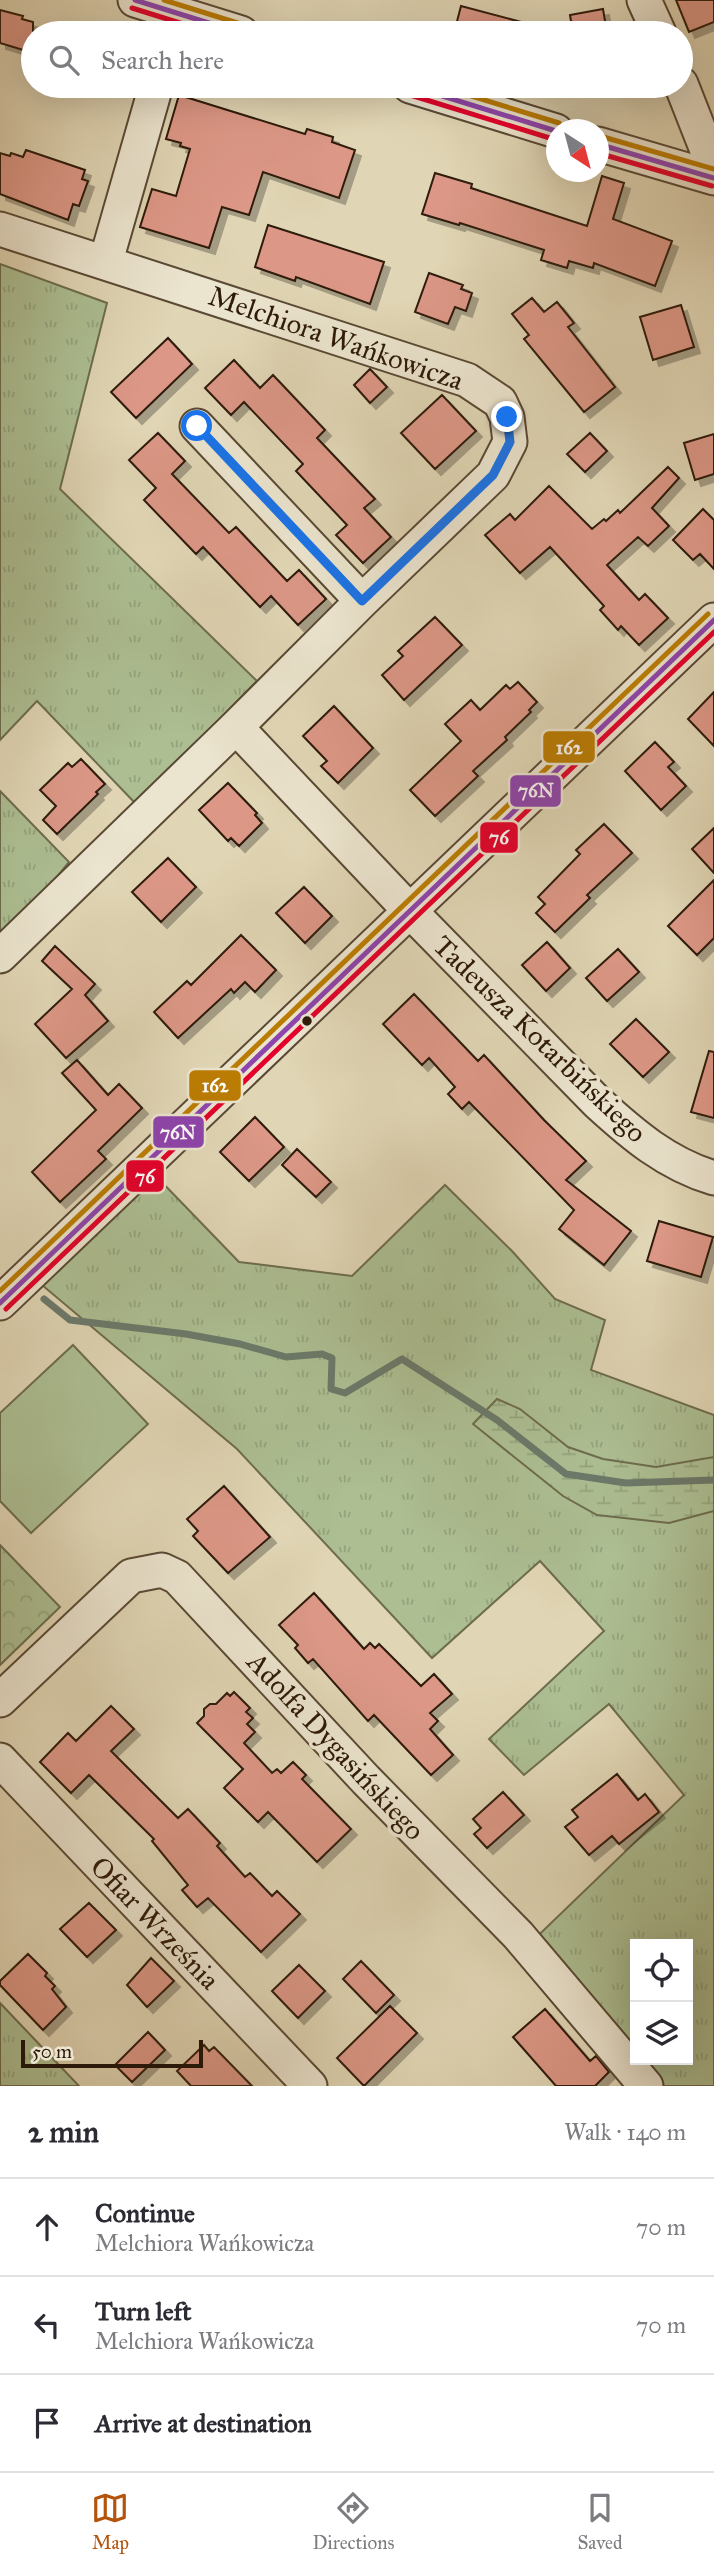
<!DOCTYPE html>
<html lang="en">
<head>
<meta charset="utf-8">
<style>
	body { margin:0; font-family:"IM FELL Great Primer",serif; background:#f7f7f7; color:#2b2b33 }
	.controls { position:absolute; right:21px; bottom:21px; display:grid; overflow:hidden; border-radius:0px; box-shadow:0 7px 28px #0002 }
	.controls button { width:63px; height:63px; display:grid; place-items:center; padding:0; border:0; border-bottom:2px solid #e1e1e2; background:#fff; color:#2b2b33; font:35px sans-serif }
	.compass { position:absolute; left:546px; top:119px; width:63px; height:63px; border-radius:50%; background:#fff; box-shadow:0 7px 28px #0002; rotate:144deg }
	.scale { position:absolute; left:21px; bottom:18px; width:182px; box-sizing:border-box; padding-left:7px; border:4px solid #2e1a09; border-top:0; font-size:19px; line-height:24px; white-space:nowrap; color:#2e1a09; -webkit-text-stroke:5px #ebe4ce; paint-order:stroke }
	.stop { position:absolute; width:21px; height:21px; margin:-16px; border:5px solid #1a73e8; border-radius:50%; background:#fff }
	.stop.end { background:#1a73e8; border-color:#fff; box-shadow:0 2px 7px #0008 }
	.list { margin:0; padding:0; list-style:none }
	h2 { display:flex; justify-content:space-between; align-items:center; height:91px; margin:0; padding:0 28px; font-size:30px }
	h2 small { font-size:23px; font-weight:400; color:#7c7c81 }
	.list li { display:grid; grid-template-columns:46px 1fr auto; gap:21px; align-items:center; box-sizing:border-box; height:98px; padding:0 28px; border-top:2px solid #e1e1e2 }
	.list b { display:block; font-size:26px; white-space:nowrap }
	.list p { margin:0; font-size:23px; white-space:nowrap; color:#7c7c81 }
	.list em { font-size:23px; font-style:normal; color:#7c7c81 }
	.icon { flex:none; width:38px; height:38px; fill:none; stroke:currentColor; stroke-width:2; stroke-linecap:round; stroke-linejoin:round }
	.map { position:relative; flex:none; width:714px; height:2086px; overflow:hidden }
	.search { position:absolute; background:#fff; box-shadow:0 7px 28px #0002; left:21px; right:21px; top:21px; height:77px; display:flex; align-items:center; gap:18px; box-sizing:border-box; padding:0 24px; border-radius:38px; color:#7c7c81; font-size:26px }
	.sheet { height:385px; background:#fff }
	nav { display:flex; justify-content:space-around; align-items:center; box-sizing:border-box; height:98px; border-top:2px solid #e1e1e2; background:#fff; font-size:19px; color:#7c7c81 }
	nav a { display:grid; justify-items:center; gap:4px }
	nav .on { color:#b45309 }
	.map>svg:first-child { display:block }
	.grass { fill:url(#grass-tufts); stroke:#6d6c4e; stroke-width:2; fill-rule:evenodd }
	.wetland { fill:url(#wetland-marsh); stroke:#6d6c4e; stroke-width:2 }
	.park { fill:url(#park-crowns); stroke:#6d6c4e; stroke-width:2 }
	.pitch { fill:#acbe92; stroke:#6d6c4e; stroke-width:2 }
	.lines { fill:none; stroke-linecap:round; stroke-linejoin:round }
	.stream { stroke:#6b796a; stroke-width:7 }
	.building { fill:#dc9786; stroke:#2e1a09; stroke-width:2; filter:url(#shadow) }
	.minor-casing { stroke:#5a4934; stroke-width:37 }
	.minor { stroke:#ebe4ce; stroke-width:33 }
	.bus-1-casing { stroke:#ebe4ce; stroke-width:10 }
	.bus-2-casing { stroke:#ebe4ce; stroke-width:10 }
	.bus-3-casing { stroke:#ebe4ce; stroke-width:10 }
	.bus-1 { stroke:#8e44ad; stroke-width:5 }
	.bus-2 { stroke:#e4002b; stroke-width:5 }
	.bus-3 { stroke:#bb7c03; stroke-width:5 }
	.route { stroke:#1a73e8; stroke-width:9 }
	.bus-dot { fill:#2e1a09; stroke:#ebe4ce; stroke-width:2.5 }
	.labels { text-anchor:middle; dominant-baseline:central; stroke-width:7; stroke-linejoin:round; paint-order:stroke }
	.street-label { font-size:28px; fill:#2e1a09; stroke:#ebe4ce }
	.line-badge { stroke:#ebe4ce; stroke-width:2.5 }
	.badge-label { font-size:19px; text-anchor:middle; font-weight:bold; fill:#fff }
</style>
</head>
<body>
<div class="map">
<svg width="714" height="2086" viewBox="0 0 714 2086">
	<defs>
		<pattern id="grass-tufts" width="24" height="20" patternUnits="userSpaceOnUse" patternTransform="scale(1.75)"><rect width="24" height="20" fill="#acbe92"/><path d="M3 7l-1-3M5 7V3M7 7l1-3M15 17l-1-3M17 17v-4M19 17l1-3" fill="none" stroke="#94a37d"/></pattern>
		<pattern id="wetland-marsh" width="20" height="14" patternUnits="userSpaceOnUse" patternTransform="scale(1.75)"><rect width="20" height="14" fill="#acbe92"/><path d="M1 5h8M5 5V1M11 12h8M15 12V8" fill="none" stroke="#94a37d"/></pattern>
		<pattern id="park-crowns" width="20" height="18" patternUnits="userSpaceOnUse" patternTransform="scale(1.75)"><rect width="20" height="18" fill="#acbe92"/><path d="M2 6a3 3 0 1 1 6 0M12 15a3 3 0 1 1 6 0" fill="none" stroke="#94a37d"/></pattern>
		<filter id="shadow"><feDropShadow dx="6" dy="6" stdDeviation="0" flood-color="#0004"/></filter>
	</defs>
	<rect width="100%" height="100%" fill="#e0d5b4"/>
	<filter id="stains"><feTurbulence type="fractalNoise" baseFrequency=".00286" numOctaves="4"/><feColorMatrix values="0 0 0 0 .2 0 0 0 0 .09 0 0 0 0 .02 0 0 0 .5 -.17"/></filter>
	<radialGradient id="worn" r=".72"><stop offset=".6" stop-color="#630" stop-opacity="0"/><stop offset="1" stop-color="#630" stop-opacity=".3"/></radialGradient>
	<path class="grass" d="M 0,264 L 107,303 L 60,489 L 257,681 L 136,804 L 37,701 L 0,740 Z
		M 0,791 L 69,862 L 0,948 Z
		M 154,1174 L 239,1262 L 352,1276 L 445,1185 L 512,1251 L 555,1299 L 605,1320 L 591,1370 L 714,1415 L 714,2086 L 633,2086 L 521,1952 L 684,1795 L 609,1704 L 524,1775 L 489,1739 L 604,1631 L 540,1561 L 432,1658 L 237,1449 L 42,1285 ZM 635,1944 L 688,1944 L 688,2060 L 635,2060 Z
		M 0,2003 L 79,2086 L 0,2086 Z"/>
	<path class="wetland" d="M 497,1399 L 520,1409 L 568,1447 L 603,1459 L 656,1467 L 714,1457 L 714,1511 L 669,1523 L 597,1515 L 563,1496 L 473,1424 Z"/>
	<path class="park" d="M 0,1545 L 60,1607 L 0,1665 Z"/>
	<path class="pitch" d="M 73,1345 L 148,1424 L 31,1533 L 0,1501 L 0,1413 Z"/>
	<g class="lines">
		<path class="stream" d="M 44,1299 L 70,1320 L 186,1334 L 240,1344 L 286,1357 L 322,1354 L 332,1358 L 331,1389 L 345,1393 L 402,1359 L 497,1420 L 566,1474 L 626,1483 L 714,1480"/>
	</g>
	<path class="building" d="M 676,0 L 714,0 L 714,22 L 689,32 Z
		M 461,6 L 540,27 L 539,33 L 454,33 Z
		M 603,9 L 607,33 L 573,33 L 570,15 Z
		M 0,10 L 23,16 L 22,19 L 33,22 L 33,53 L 0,43 Z
		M 179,95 L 305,134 L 307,129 L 333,137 L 332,142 L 355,150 L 339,198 L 263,172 L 249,215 L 222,207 L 209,248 L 140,227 L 152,189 L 176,196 L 190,149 L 180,146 L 181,143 L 166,139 Z
		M 26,150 L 85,170 L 82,179 L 88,181 L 79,206 L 73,204 L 68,220 L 0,194 L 0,153 L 10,156 L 11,153 L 23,157 Z
		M 435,173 L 472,184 L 471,188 L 587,226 L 602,176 L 624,183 L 613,219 L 672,241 L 655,286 L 594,263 L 593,268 L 569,261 L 567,268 L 541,260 L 544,250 L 460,223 L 459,225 L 422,214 Z
		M 268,225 L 384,262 L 370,304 L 296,277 L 295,281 L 255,267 Z
		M 429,273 L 463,285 L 461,289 L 472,293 L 466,311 L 455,307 L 448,324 L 415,312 Z
		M 532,298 L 544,312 L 557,302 L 574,323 L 568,327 L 615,387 L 584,412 L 524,339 L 529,335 L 512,314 Z
		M 681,305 L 694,347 L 653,360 L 640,317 Z
		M 168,338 L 192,364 L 136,418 L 111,392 Z
		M 234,360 L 260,388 L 273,375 L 325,430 L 317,438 L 375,499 L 364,508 L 391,537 L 363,563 L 336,535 L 347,525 L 296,471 L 303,464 L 244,402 L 231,415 L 205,388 Z
		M 370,369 L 387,387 L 370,403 L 354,385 Z
		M 442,395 L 476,431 L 435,469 L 401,433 Z
		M 158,433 L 185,461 L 172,474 L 229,533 L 236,527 L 287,581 L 299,570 L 326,599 L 298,625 L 271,596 L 260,607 L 203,547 L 196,554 L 144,500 L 156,488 L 129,460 Z
		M 590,433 L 607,451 L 585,472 L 567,454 Z
		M 714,434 L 714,474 L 695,480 L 684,443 Z
		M 668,467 L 679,478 L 652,508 L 669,526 L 648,546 L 638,537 L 607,565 L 639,600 L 645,594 L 668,618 L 639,645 L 621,626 L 618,630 L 600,610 L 604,606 L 550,547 L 520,573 L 485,535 L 510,514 L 515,520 L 549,486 L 592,529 L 604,519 L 606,521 L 618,510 L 620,513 Z
		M 703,509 L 714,520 L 714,569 L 700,554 L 693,560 L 673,540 Z
		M 435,617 L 462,645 L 404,700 L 382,675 L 403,656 L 398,651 Z
		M 518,682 L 537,702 L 529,710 L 531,712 L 505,737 L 507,740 L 473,771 L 478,776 L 435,816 L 410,790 L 461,741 L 445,724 L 471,700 L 480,710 L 506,685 L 510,689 Z
		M 714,692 L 714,746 L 688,719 Z
		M 334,706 L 373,748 L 338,783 L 321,766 L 327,761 L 303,736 Z
		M 655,742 L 674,762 L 668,767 L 686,786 L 661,810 L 625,771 Z
		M 81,759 L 105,784 L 96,792 L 98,794 L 57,834 L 43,820 L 56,806 L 40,790 L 68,763 L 72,767 Z
		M 228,783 L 257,813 L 255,815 L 262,823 L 239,846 L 231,838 L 228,841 L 199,810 Z
		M 604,824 L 632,853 L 587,895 L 590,898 L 555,932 L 536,913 L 545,904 L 538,897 L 580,854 L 576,850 Z
		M 714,828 L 714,873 L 692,849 Z
		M 168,858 L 196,887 L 161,922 L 132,892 Z
		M 714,880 L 714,938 L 697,955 L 668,926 Z
		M 304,887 L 332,916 L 305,943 L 276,913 Z
		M 241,935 L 276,970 L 255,992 L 245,982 L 234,993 L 231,989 L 178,1038 L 154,1012 L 187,981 L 191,985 Z
		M 547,942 L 570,968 L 546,991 L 522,965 Z
		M 55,946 L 95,984 L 85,995 L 108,1021 L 66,1058 L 35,1024 L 72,989 L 42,961 Z
		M 618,949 L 639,972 L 607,1001 L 586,978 Z
		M 414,994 L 478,1061 L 484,1055 L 544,1120 L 586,1161 L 566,1180 L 631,1231 L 604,1265 L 559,1229 L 574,1210 L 469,1102 L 462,1109 L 448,1094 L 455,1087 L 429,1058 L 422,1065 L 383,1024 Z
		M 636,1019 L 669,1052 L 643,1077 L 610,1044 Z
		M 709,1051 L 714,1052 L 714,1118 L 691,1112 Z
		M 77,1060 L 108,1095 L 119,1084 L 142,1108 L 98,1151 L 106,1159 L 60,1202 L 32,1172 L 96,1110 L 62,1073 Z
		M 255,1117 L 284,1147 L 249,1181 L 220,1152 Z
		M 297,1149 L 331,1182 L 316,1197 L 282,1165 Z
		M 659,1221 L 713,1237 L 701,1277 L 647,1261 Z
		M 224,1486 L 270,1537 L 228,1573 L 193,1536 L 198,1531 L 187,1519 Z
		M 314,1593 L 364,1649 L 370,1643 L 375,1648 L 379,1644 L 421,1686 L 434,1674 L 452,1694 L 430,1713 L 438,1721 L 430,1729 L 453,1755 L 431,1775 L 374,1715 L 368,1721 L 313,1659 L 308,1663 L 295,1648 L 298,1645 L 279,1625 Z
		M 234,1692 L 250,1708 L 246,1712 L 253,1718 L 247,1724 L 255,1732 L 244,1743 L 272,1773 L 277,1769 L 281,1773 L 293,1762 L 306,1775 L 302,1779 L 351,1829 L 317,1862 L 268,1812 L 258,1822 L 224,1788 L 243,1769 L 197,1723 L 204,1716 L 204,1709 L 210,1704 L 216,1704 L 227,1693 L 230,1696 Z
		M 111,1706 L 134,1729 L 111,1751 L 178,1818 L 188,1809 L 220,1843 L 217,1846 L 245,1877 L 250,1873 L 272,1896 L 277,1891 L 300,1914 L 261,1952 L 208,1898 L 197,1907 L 182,1890 L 188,1885 L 152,1841 L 154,1839 L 89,1775 L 71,1793 L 40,1762 L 68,1733 L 76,1741 Z
		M 617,1774 L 638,1800 L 645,1794 L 659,1812 L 619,1844 L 612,1836 L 589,1855 L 565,1827 L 578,1817 L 572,1810 Z
		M 503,1792 L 524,1815 L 487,1848 L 474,1834 L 481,1828 L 473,1819 Z
		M 89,1903 L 116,1930 L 87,1957 L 60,1929 Z
		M 28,1954 L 47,1973 L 45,1976 L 55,1986 L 52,1989 L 66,2007 L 43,2030 L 0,1985 L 0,1981 Z
		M 151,1958 L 174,1981 L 147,2007 L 127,1985 Z
		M 361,1961 L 394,1995 L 376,2013 L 343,1979 Z
		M 299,1965 L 325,1991 L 298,2018 L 272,1991 Z
		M 390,2006 L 417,2033 L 364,2086 L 337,2058 Z
		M 545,2009 L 590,2061 L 596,2056 L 609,2072 L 595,2086 L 556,2086 L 513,2037 Z
		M 148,2032 L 165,2050 L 132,2082 L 115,2065 Z
		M 204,2045 L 209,2051 L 214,2047 L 252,2086 L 191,2086 L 177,2071 Z"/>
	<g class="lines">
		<defs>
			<path id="minor" d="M 135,0 L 241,33
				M 644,0 L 659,33
				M 681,84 L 714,168
				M 410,86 L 556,131
				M 598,144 L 714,178
				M 0,229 L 467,380 L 500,402 L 507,417 L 510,442 L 493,475 L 362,601 L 236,727 L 0,956
				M 106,261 L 156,86
				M 197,426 L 362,601
				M 236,727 L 410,911 L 597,1102 C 633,1135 667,1164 714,1178
				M 0,1303 L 714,620
				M 0,1700 L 131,1576 L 162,1570 L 177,1577 L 366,1780 L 518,1935 L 646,2086
				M 0,1760 L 310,2086"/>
		</defs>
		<use href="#minor" class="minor-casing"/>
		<use href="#minor" class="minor"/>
		<defs>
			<path id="bus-1" d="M 135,0 L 241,33
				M 410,86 L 556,131
				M 598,144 L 714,178
				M 0,1303 L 714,620"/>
			<path id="bus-2" d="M 132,8 L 212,33
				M 407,94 L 553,139
				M 598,153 L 712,186
				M 6,1309 L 714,632"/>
			<path id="bus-3" d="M 164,0 L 244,25
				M 439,86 L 559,123
				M 600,136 L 714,169
				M 0,1291 L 708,614"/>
		</defs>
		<use href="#bus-1" class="bus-1-casing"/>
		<use href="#bus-2" class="bus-2-casing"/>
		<use href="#bus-3" class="bus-3-casing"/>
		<use href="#bus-1" class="bus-1"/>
		<use href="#bus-2" class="bus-2"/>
		<use href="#bus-3" class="bus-3"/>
	</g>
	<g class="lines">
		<path class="route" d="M 197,426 L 362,601 L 493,475 L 510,442 L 507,417"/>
	</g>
	<circle class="bus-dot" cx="307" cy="1021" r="6"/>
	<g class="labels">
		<g class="street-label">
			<text transform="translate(336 338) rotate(19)">Melchiora Wańkowicza</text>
			<text transform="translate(540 1039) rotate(44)">Tadeusza Kotarbińskiego</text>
			<text transform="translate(336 1746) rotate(47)">Adolfa Dygasińskiego</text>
			<text transform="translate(155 1923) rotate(46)">Ofiar Września</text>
		</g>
	</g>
	<g class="line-badge">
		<rect x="542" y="730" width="54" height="34" rx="7" fill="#bb7c03"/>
		<rect x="509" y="774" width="53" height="34" rx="7" fill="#8e44ad"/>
		<rect x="479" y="821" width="40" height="33" rx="7" fill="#e4002b"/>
		<rect x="188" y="1069" width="54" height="33" rx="7" fill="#bb7c03"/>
		<rect x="152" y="1115" width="53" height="34" rx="7" fill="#8e44ad"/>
		<rect x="125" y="1159" width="40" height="34" rx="7" fill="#e4002b"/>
	</g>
	<g class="badge-label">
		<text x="569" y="754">162</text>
		<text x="536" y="797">76N</text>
		<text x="499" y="844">76</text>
		<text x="215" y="1092">162</text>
		<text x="178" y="1139">76N</text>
		<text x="145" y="1183">76</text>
	</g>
	<rect width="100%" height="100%" filter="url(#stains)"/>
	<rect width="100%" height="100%" fill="url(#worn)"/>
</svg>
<div class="controls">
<button><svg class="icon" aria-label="locate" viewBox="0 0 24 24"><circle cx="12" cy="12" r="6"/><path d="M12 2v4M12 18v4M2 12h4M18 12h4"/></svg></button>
<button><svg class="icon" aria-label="layers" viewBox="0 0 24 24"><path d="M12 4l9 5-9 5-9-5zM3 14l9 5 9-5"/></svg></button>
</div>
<svg class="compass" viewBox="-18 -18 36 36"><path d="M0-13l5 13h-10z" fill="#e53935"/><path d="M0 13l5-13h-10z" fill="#7c7c81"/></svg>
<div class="scale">50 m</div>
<div class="stop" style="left:197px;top:426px"></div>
<div class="stop end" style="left:507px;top:417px"></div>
<div class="search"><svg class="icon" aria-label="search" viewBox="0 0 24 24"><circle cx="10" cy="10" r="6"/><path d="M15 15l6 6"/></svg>Search here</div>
</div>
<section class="sheet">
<h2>2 min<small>Walk · 140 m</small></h2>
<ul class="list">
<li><svg class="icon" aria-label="ahead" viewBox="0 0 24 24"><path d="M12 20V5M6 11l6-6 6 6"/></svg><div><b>Continue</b><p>Melchiora Wańkowicza</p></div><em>70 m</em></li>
<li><svg class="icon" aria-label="left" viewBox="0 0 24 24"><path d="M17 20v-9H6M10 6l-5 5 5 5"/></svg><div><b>Turn left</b><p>Melchiora Wańkowicza</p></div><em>70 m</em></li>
<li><svg class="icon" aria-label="arrive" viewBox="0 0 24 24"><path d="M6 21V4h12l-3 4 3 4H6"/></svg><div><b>Arrive at destination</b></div></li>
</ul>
</section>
<nav>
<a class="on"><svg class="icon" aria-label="map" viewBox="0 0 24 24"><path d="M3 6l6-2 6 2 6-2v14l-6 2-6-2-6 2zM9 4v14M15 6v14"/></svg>Map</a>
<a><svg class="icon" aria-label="directions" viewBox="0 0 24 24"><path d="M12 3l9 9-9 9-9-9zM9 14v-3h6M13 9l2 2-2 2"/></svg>Directions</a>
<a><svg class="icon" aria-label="saved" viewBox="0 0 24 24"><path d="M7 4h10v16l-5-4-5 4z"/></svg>Saved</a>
</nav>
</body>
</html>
